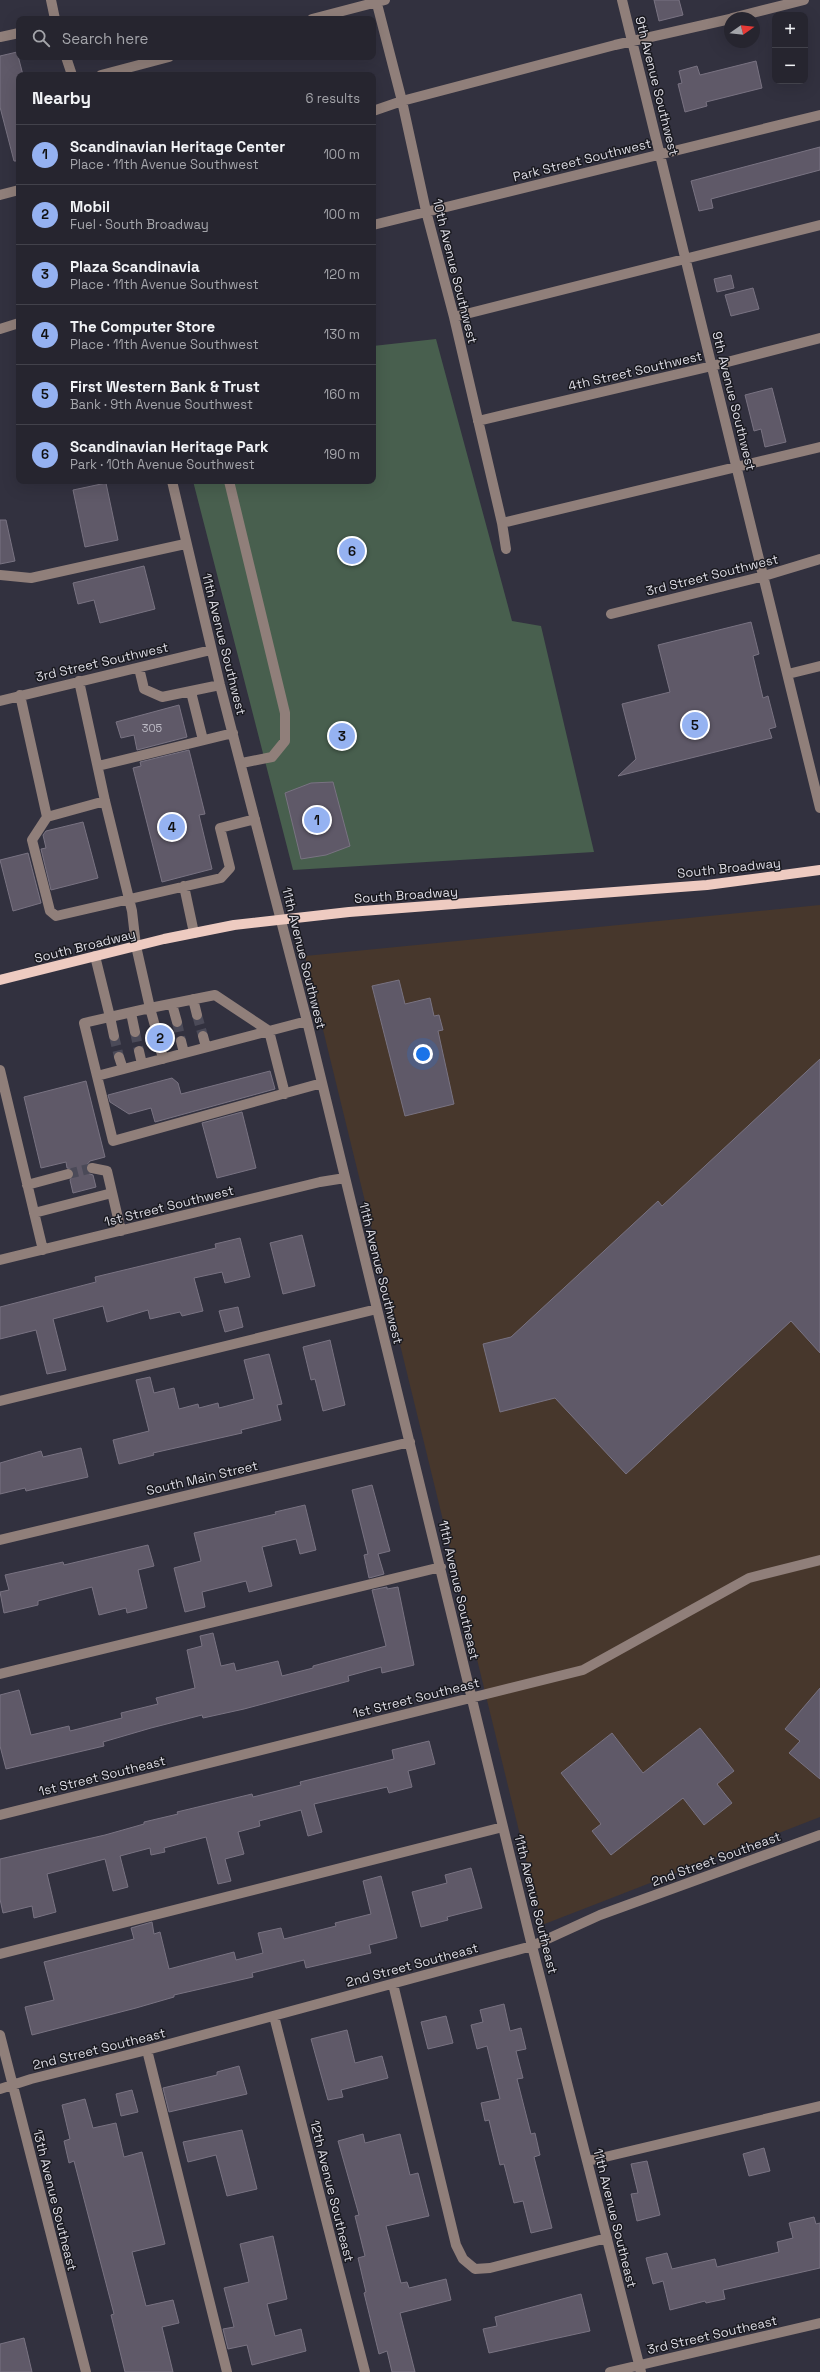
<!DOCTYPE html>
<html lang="en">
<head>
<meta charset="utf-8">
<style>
	body { margin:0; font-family:"Space Grotesk",sans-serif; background:#32313b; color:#f1f3f6 }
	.controls { position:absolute; right:12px; top:12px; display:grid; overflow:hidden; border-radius:8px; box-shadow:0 4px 16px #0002 }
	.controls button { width:36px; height:36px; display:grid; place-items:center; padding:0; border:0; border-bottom:1px solid #42424b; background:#26252f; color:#f1f3f6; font:20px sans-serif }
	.compass { position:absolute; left:724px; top:12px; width:36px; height:36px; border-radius:50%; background:#26252f; box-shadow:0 4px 16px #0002; rotate:76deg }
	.you { position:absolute; left:423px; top:1054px; width:14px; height:14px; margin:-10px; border:3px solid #fff; border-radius:50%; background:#1a73e8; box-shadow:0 0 0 6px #1a73e833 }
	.badge { display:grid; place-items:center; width:26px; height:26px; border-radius:50%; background:#95b2f1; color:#111; font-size:13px; font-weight:700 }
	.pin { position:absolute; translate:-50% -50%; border:2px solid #fff; box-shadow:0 1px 4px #0006 }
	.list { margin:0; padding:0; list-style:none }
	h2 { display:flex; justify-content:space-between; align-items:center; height:52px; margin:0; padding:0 16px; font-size:17px }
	h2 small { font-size:13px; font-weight:400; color:#a4a5aa }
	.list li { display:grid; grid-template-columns:26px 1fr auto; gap:12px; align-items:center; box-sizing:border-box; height:60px; padding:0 16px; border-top:1px solid #42424b }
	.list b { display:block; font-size:15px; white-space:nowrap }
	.list p { margin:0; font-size:13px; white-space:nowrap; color:#a4a5aa }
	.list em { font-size:13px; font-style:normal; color:#a4a5aa }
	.icon { flex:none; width:22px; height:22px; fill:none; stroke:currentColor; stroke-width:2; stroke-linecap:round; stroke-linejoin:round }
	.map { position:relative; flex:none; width:820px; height:2372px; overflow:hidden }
	.search { position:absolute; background:#26252f; box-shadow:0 4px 16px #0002; left:16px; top:16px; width:360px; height:44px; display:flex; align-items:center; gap:10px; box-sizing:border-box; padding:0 14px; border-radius:8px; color:#a4a5aa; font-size:15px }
	.panel { position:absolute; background:#26252f; box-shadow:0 4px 16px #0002; left:16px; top:72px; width:360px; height:412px; border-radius:8px }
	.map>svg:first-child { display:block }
	.commercial { fill:#47372c }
	.green { fill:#485f4e }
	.building { fill:#5f5968; stroke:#797382 }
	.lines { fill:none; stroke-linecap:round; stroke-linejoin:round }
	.minor-tunnel { stroke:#4b4a58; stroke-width:10; stroke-dasharray:10 5; stroke-linecap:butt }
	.minor { stroke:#907f7a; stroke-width:10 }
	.major { stroke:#eecbc1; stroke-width:10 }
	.labels { text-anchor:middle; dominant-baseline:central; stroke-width:3; stroke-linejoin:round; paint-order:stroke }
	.number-label { font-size:11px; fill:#bcbac4 }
	.street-label { font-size:13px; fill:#dbdae3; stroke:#1a1a20 }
</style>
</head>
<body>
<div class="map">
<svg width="820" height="2372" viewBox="0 0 820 2372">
	<rect width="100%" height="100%" fill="#32313f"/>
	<path class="commercial" d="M 820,905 L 820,1817 L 542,1925 L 305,956 Z"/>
	<path class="green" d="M 436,339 L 512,621 L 541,626 L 594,852 L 293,870 L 193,481 L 373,481 L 373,346 Z"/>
	<path class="building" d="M 654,0 L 679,0 L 683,15 L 659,21 Z
		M 17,52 L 23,75 L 19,75 L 19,161 L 14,161 L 0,107 L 0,56 Z
		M 756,61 L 762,88 L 706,102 L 707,106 L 685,112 L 678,84 L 682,83 L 679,71 L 697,66 L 700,75 Z
		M 820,147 L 820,170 L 711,199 L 713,208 L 699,211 L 691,181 Z
		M 731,275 L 734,288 L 717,292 L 714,279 Z
		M 753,288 L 759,309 L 731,316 L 725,295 Z
		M 772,388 L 786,442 L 765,447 L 761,429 L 754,431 L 745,395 Z
		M 106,483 L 118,540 L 85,547 L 73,490 Z
		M 0,520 L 6,520 L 15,561 L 0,564 Z
		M 144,566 L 155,609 L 100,623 L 94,600 L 78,604 L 73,583 Z
		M 751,622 L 759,654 L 753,656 L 763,698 L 768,696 L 776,727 L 769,729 L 772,738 L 618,776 L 636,759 L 622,704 L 670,692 L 658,645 Z
		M 179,705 L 187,737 L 137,750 L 134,735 L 121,738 L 116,722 Z
		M 189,750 L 205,814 L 199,815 L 212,869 L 162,882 L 133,768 L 141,766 L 140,762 Z
		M 333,782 L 350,846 L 326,855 L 301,859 L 285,793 L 311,783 Z
		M 83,822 L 98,878 L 51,890 L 41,849 L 46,848 L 43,835 L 46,831 Z
		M 28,853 L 41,903 L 13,911 L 0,860 Z
		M 399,980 L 405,1004 L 430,998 L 434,1016 L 439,1015 L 443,1030 L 438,1031 L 454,1104 L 405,1116 L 372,986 Z
		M 820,1059 L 820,1353 L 791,1321 L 626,1474 L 555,1398 L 500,1412 L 483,1344 L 511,1337 L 658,1201 L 662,1206 Z
		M 270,1071 L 275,1089 L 155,1122 L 151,1108 L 129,1114 L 110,1102 L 108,1095 L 172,1078 L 178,1083 L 181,1094 Z
		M 86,1081 L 105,1157 L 90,1161 L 86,1166 L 87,1173 L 93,1175 L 96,1187 L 73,1193 L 70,1180 L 74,1173 L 72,1169 L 67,1168 L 66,1162 L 41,1168 L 24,1097 Z
		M 242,1112 L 256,1168 L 217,1178 L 202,1123 Z
		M 302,1235 L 315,1286 L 283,1294 L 270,1243 Z
		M 240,1238 L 250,1277 L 225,1283 L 222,1272 L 194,1278 L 203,1311 L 182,1316 L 180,1312 L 150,1319 L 148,1310 L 107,1322 L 103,1306 L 53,1319 L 66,1370 L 47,1374 L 36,1330 L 0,1339 L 0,1307 L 96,1282 L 95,1277 L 216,1248 L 215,1244 Z
		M 238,1307 L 243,1327 L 225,1332 L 219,1311 Z
		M 330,1340 L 345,1405 L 323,1411 L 315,1379 L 311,1380 L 303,1347 Z
		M 269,1354 L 282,1404 L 277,1405 L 281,1420 L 241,1430 L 242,1433 L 153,1453 L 154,1455 L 119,1464 L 113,1440 L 149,1431 L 136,1380 L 150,1377 L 154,1393 L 174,1388 L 179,1409 L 198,1404 L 199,1408 L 218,1403 L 219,1408 L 254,1399 L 244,1360 Z
		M 81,1448 L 88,1477 L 26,1491 L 25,1488 L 0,1494 L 0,1463 L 41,1451 L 43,1457 Z
		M 372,1485 L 390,1551 L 378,1554 L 384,1574 L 369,1578 L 364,1555 L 368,1554 L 352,1490 Z
		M 305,1505 L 316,1550 L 300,1554 L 296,1539 L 262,1547 L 272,1586 L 249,1592 L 246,1581 L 202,1592 L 205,1607 L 185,1612 L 174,1568 L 201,1561 L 194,1533 L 276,1514 L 275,1512 Z
		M 148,1545 L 154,1566 L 138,1570 L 147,1608 L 127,1613 L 126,1608 L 99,1615 L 92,1587 L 38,1601 L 38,1605 L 4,1613 L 0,1592 L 9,1590 L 5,1575 L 63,1562 L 64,1565 Z
		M 387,1587 L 387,1589 L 398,1587 L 414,1665 L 382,1673 L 381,1667 L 348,1676 L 349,1681 L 244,1709 L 203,1718 L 202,1715 L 151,1728 L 103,1742 L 104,1746 L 6,1769 L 0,1746 L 0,1695 L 19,1690 L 31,1735 L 69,1726 L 70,1731 L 122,1718 L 121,1713 L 158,1704 L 156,1698 L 195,1688 L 187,1650 L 202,1646 L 200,1636 L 213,1633 L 221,1666 L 234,1663 L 236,1671 L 278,1661 L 282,1676 L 313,1668 L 313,1666 L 386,1646 L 372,1590 Z
		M 820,1688 L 820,1779 L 789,1753 L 800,1741 L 785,1729 Z
		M 700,1728 L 734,1771 L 717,1784 L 732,1803 L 704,1825 L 683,1798 L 611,1855 L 592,1831 L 601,1824 L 561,1773 L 612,1733 L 643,1773 Z
		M 429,1741 L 435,1764 L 408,1771 L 412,1787 L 389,1793 L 387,1787 L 314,1804 L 322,1832 L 308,1836 L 301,1810 L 259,1821 L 260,1826 L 238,1832 L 244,1854 L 225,1859 L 231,1881 L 218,1884 L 206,1837 L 164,1848 L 165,1852 L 151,1855 L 150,1848 L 120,1856 L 128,1887 L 113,1891 L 105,1859 L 47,1874 L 56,1912 L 34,1918 L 32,1906 L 3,1913 L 0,1899 L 0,1859 L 105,1835 L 144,1824 L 144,1822 L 178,1814 L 177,1812 L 252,1794 L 253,1797 L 301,1785 L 300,1782 L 394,1759 L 392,1750 Z
		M 471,1868 L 482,1908 L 447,1917 L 448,1920 L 421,1927 L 412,1892 L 447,1883 L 445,1875 Z
		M 381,1876 L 397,1938 L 369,1945 L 371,1953 L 306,1968 L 304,1960 L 252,1973 L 253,1977 L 174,1995 L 174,1997 L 136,2008 L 32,2035 L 25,2007 L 54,2000 L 44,1962 L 134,1939 L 131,1928 L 152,1922 L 154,1934 L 160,1932 L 169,1969 L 234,1952 L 236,1960 L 263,1953 L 258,1933 L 281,1928 L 284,1939 L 336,1926 L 335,1923 L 371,1914 L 363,1881 Z
		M 504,2004 L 510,2031 L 521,2028 L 526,2049 L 516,2051 L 523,2078 L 517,2079 L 531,2134 L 535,2133 L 540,2155 L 534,2157 L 552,2228 L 531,2233 L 523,2201 L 514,2203 L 504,2164 L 500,2165 L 489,2120 L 485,2121 L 481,2103 L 500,2099 L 487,2046 L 477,2049 L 471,2025 L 483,2022 L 480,2010 Z
		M 446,2016 L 453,2043 L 428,2049 L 421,2022 Z
		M 347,2030 L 355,2063 L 382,2056 L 388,2078 L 341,2090 L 343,2097 L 328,2100 L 311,2039 Z
		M 239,2066 L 247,2094 L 169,2112 L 163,2088 L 217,2075 L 217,2072 Z
		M 132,2090 L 138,2112 L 121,2116 L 116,2094 Z
		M 85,2099 L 93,2128 L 116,2123 L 124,2157 L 142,2152 L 165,2244 L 132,2252 L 146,2306 L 173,2300 L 179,2323 L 162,2327 L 173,2372 L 125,2372 L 111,2315 L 114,2314 L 74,2161 L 69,2163 L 64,2141 L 70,2139 L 62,2105 Z
		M 242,2130 L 257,2189 L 227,2196 L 216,2155 L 188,2162 L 183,2142 Z
		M 363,2134 L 365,2143 L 400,2134 L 410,2175 L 418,2173 L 429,2216 L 386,2226 L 401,2283 L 407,2282 L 409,2288 L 446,2279 L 451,2300 L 400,2313 L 415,2372 L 392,2372 L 387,2351 L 379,2354 L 364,2293 L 366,2292 L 358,2258 L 365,2256 L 355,2216 L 359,2215 L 338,2141 Z
		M 764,2148 L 770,2171 L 749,2176 L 743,2154 Z
		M 647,2161 L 660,2215 L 637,2221 L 631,2194 L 638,2193 L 631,2164 Z
		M 814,2217 L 816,2224 L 820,2223 L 820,2268 L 723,2290 L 725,2299 L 706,2303 L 705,2301 L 670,2310 L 663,2281 L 653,2284 L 646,2258 L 667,2253 L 672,2269 L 715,2259 L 717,2267 L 779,2252 L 777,2242 L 793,2238 L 789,2223 Z
		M 273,2236 L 287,2299 L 267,2304 L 275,2336 L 301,2329 L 306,2351 L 252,2365 L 247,2345 L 228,2349 L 223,2329 L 234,2327 L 224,2288 L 249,2282 L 240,2244 Z
		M 581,2294 L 590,2331 L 489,2353 L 483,2329 L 497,2326 L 495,2317 Z
		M 24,2338 L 32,2372 L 0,2372 L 0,2344 Z"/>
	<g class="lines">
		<path class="minor-tunnel" d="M 197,1015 L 203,1036
			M 177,1022 L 181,1041
			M 155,1026 L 160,1047
			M 135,1032 L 139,1051
			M 114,1036 L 119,1057
			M 68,1174 L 92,1168"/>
		<path class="minor" d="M 51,0 L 55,19
			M 376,0 L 402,101 L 426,211 L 454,317 L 502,523 L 506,549
			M 622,0 L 820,808
			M 732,18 L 804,0
			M 312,19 L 385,0
			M 0,37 L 19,33
			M 66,57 L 72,75
			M 101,75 L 169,57
			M 373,111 L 402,101 L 615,45 L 730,19
			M 0,195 L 19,190
			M 373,225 L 820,115
			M 454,317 L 820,225
			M 0,329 L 19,323
			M 478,421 L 712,366 L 820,338
			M 172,481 L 220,685 L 307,1021 L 532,1946 L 641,2372
			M 229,481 L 285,713 L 285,741 L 272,757 L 242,763
			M 502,523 L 820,447
			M 0,575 L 31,578 L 185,544
			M 611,614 L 764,576 L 820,559
			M 139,668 L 144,689 L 162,697 L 220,685
			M 788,674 L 820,666
			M 79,681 L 105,801 L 132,911 L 136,946 L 150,1008 L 215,995 L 269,1031 L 307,1021
			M 191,692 L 203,740
			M 20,695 L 47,817
			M 0,701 L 211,650
			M 98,766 L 233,733
			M 105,801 L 47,817 L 32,840 L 50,911 L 56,916 L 221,878 L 230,868 L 220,828 L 255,819
			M 184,886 L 194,933
			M 95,956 L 110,1017 L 150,1008 L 155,1026
			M 193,999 L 197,1015
			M 172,1004 L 177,1022
			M 131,1013 L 135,1032
			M 114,1036 L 110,1017 L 84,1023 L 97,1076 L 269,1031 L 285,1094
			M 203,1036 L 206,1047
			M 181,1041 L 184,1053
			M 160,1047 L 163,1059
			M 139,1051 L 142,1064
			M 119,1057 L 123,1069
			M 0,1070 L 43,1250
			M 97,1076 L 113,1141 L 322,1083
			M 92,1168 L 107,1171 L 121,1231
			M 27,1185 L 68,1174
			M 34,1213 L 112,1193
			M 0,1260 L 320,1182 L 345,1178
			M 0,1401 L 377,1309
			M 0,1540 L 410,1442
			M 0,1674 L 441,1567
			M 0,1815 L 583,1670 L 749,1578 L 820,1560
			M 0,1954 L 503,1827
			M 393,1984 L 456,2245 L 463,2259 L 475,2269 L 490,2268 L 607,2238
			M 274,2016 L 365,2372
			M 0,2035 L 86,2372
			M 147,2050 L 227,2372
			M 0,2089 L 31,2079 L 147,2050 L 532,1946 L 600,1915 L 820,1835
			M 588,2161 L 820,2106
			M 610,2372 L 820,2323"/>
		<path class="major" d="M 0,980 L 164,939 L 234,925 L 349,912 L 707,885 L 820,870"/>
	</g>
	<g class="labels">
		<g class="number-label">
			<text x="152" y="728">305</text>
		</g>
		<g class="street-label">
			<text transform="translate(657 86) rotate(76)">9th Avenue Southwest</text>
			<text transform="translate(582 160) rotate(-14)">Park Street Southwest</text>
			<text transform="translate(455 271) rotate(76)">10th Avenue Southwest</text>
			<text transform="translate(635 371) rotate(-13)">4th Street Southwest</text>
			<text transform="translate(734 401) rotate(76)">9th Avenue Southwest</text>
			<text transform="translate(712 575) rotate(-14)">3rd Street Southwest</text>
			<text transform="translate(224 644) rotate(76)">11th Avenue Southwest</text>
			<text transform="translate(102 662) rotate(-13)">3rd Street Southwest</text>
			<text transform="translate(729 868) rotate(-6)">South Broadway</text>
			<text transform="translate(406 895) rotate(-4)">South Broadway</text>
			<text transform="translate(85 946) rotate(-14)">South Broadway</text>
			<text transform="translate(304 958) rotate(76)">11th Avenue Southwest</text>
			<text transform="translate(169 1206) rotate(-14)">1st Street Southwest</text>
			<text transform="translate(381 1273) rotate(76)">11th Avenue Southwest</text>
			<text transform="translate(202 1478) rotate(-13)">South Main Street</text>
			<text transform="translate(459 1590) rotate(77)">11th Avenue Southeast</text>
			<text transform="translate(416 1698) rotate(-14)">1st Street Southeast</text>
			<text transform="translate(102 1776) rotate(-14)">1st Street Southeast</text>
			<text transform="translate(716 1859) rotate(-20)">2nd Street Southeast</text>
			<text transform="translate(536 1904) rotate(76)">11th Avenue Southeast</text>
			<text transform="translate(412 1965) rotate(-15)">2nd Street Southeast</text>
			<text transform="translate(99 2049) rotate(-14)">2nd Street Southeast</text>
			<text transform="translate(332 2191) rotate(76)">12th Avenue Southeast</text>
			<text transform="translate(55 2200) rotate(76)">13th Avenue Southeast</text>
			<text transform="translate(615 2218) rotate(76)">11th Avenue Southeast</text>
			<text transform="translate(712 2335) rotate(-13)">3rd Street Southeast</text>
		</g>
	</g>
</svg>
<div class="controls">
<button>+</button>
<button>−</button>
</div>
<svg class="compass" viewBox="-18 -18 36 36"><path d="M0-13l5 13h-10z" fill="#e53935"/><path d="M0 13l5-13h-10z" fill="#a4a5aa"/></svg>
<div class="you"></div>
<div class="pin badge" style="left:317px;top:820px">1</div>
<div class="pin badge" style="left:160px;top:1038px">2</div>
<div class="pin badge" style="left:342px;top:736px">3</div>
<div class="pin badge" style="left:172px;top:827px">4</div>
<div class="pin badge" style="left:695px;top:725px">5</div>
<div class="pin badge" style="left:352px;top:551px">6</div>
<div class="search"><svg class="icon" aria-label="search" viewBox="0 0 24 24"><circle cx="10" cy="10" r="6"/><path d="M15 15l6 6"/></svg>Search here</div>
<section class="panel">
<h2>Nearby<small>6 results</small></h2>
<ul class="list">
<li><span class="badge">1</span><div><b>Scandinavian Heritage Center</b><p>Place · 11th Avenue Southwest</p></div><em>100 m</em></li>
<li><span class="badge">2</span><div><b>Mobil</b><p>Fuel · South Broadway</p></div><em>100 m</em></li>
<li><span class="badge">3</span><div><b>Plaza Scandinavia</b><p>Place · 11th Avenue Southwest</p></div><em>120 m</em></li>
<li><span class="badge">4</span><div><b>The Computer Store</b><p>Place · 11th Avenue Southwest</p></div><em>130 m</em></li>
<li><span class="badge">5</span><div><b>First Western Bank &amp; Trust</b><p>Bank · 9th Avenue Southwest</p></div><em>160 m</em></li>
<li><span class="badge">6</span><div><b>Scandinavian Heritage Park</b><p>Park · 10th Avenue Southwest</p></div><em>190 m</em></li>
</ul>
</section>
</div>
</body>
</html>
